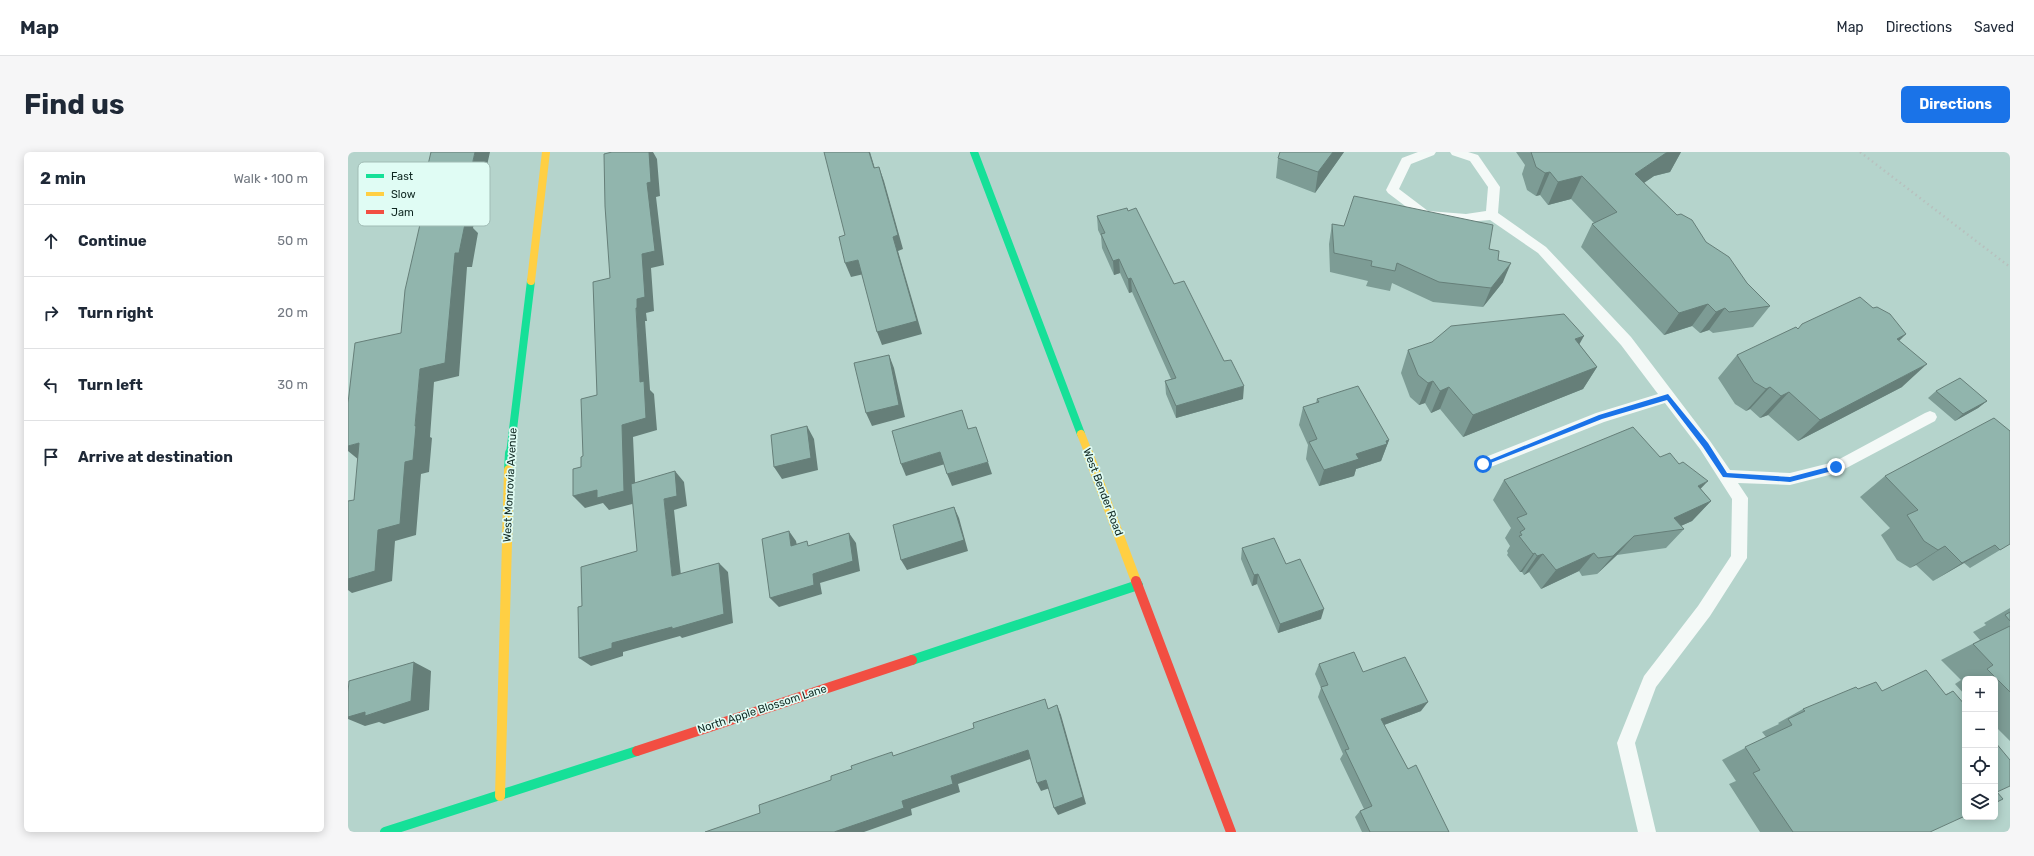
<!DOCTYPE html>
<html lang="en">
<head>
<meta charset="utf-8">
<style>
	body { margin:0; font-family:Rubik,sans-serif; background:#f6f6f7; color:#1f2937 }
	.controls { position:absolute; right:12px; bottom:12px; display:grid; overflow:hidden; border-radius:6px; box-shadow:0 2px 10px #0003 }
	.controls button { width:36px; height:36px; display:grid; place-items:center; padding:0; border:0; border-bottom:1px solid #e0e1e3; background:#fff; color:#1f2937; font:20px sans-serif }
	.stop { position:absolute; width:12px; height:12px; margin:-9px; border:3px solid #1a73e8; border-radius:50%; background:#fff }
	.stop.end { background:#1a73e8; border-color:#fff; box-shadow:0 1px 4px #0008 }
	.list { margin:0; padding:0; list-style:none }
	h2 { display:flex; justify-content:space-between; align-items:center; height:52px; margin:0; padding:0 16px; font-size:17px }
	h2 small { font-size:13px; font-weight:400; color:#747a83 }
	.list li { display:grid; grid-template-columns:26px 1fr auto; gap:12px; align-items:center; box-sizing:border-box; height:72px; padding:0 16px; border-top:1px solid #e0e1e3 }
	.list b { display:block; font-size:15px; white-space:nowrap }
	.list em { font-size:13px; font-style:normal; color:#747a83 }
	.icon { flex:none; width:22px; height:22px; fill:none; stroke:currentColor; stroke-width:2; stroke-linecap:round; stroke-linejoin:round }
	.map { position:relative; flex:none; width:1662px; height:680px; overflow:hidden; border-radius:6px }
	header { display:flex; align-items:center; gap:24px; box-sizing:border-box; height:56px; padding:0 20px; background:#fff; border-bottom:1px solid #e0e1e3 }
	header strong { font-size:19px }
	nav { display:flex; gap:22px; margin-inline-start:auto; font-size:14px }
	.intro { display:flex; align-items:center; justify-content:space-between; box-sizing:border-box; height:96px; padding:0 24px }
	h1 { margin:0; font-size:28px }
	.button { padding:10px 18px; border-radius:6px; background:#1a73e8; color:#fff; font-size:14px; font-weight:700 }
	main { display:flex; gap:24px; padding:0 24px }
	aside { flex:1; background:#fff; border-radius:6px; box-shadow:0 2px 10px #0003 }
	.map>svg:first-child { display:block }
	.lines { fill:none; stroke-linecap:round; stroke-linejoin:round }
	.lane { fill:#f4f9f7; fill-rule:evenodd }
	.fast-far1 { stroke:#16e098; stroke-width:8 }
	.fast { stroke:#16e098; stroke-width:10 }
	.slow-far1 { stroke:#ffcf43; stroke-width:8 }
	.slow { stroke:#ffcf43; stroke-width:10 }
	.jam { stroke:#f24e42; stroke-width:10 }
	.rail { stroke:#b8c0be; stroke-width:2.5; stroke-dasharray:1.5 3.5; stroke-linecap:butt }
	.wall { fill:#7d9c95 }
	.shaded-wall { fill:#667f79 }
	.building { fill:#91b5ad; stroke:#667f79 }
	.route { fill:#1a73e8 }
	.labels { text-anchor:middle; dominant-baseline:central; stroke-width:3.5; stroke-linejoin:round; paint-order:stroke }
	.street-label { font-size:11px; fill:#0f2721; stroke:#e0fcf4 }
	.key { fill:#e0fcf4; stroke:#a1bcb5; stroke-width:1 }
	.key-label { font-size:11px; fill:#0f2721 }
</style>
</head>
<body>
<header>
<strong>Map</strong>
<nav><a>Map</a><a>Directions</a><a>Saved</a></nav>
</header>
<div class="intro"><h1>Find us</h1><a class="button">Directions</a></div>
<main>
<aside>
<h2>2 min<small>Walk · 100 m</small></h2>
<ul class="list">
<li><svg class="icon" aria-label="ahead" viewBox="0 0 24 24"><path d="M12 20V5M6 11l6-6 6 6"/></svg><div><b>Continue</b></div><em>50 m</em></li>
<li><svg class="icon" aria-label="right" viewBox="0 0 24 24"><path d="M7 20v-9h11M14 6l5 5-5 5"/></svg><div><b>Turn right</b></div><em>20 m</em></li>
<li><svg class="icon" aria-label="left" viewBox="0 0 24 24"><path d="M17 20v-9H6M10 6l-5 5 5 5"/></svg><div><b>Turn left</b></div><em>30 m</em></li>
<li><svg class="icon" aria-label="arrive" viewBox="0 0 24 24"><path d="M6 21V4h12l-3 4 3 4H6"/></svg><div><b>Arrive at destination</b></div></li>
</ul>
</aside>
<div class="map">
<svg width="1662" height="680" viewBox="0 0 1662 680">
	<rect width="100%" height="100%" fill="#b5d4cc"/>
	<g class="lines">
		<path class="lane" d="M 1070,0 L 1088,0 L 1086,3 L 1063,12 L 1051,37 L 1080,59 L 1118,62 L 1138,59 L 1140,35 L 1122,9 L 1104,3 L 1102,0 L 1120,0 L 1130,3 L 1152,35 L 1150,61 L 1198,95 L 1283,185 L 1362,289 L 1382,318 L 1442,321 L 1486,310 L 1577,261 L 1582,259 L 1587,261 L 1589,265 L 1587,269 L 1489,321 L 1442,333 L 1390,331 L 1400,346 L 1399,406 L 1362,464 L 1308,535 L 1287,591 L 1308,680 L 1290,680 L 1269,591 L 1296,524 L 1350,454 L 1383,404 L 1384,347 L 1352,297 L 1317,251 L 1256,270 L 1135,318 L 1130,316 L 1128,312 L 1130,308 L 1248,261 L 1310,242 L 1273,193 L 1190,101 L 1142,68 L 1118,70 L 1077,67 L 1073,66 L 1040,41 L 1038,38 L 1054,6 Z"/>
		<path class="fast-far1" d="M 626,0 L 733,282
			M 162,302 L 183,129"/>
		<path class="fast" d="M 161,318 L 162,301
			M 564,508 L 790,433
			M 37,680 L 289,599"/>
		<path class="slow-far1" d="M 183,129 L 198,0
			M 733,282 L 741,302"/>
		<path class="slow" d="M 740,301 L 788,429
			M 152,644 L 161,318"/>
		<path class="jam" d="M 788,429 L 883,680
			M 289,599 L 564,508"/>
		<path class="rail" d="M 1512,0 L 1662,115"/>
	</g>
	<path class="wall" d="M 996,0 L 967,41 L 928,26 L 930,6 Z
		M 1168,0 L 1333,0 L 1322,20 L 1306,24 L 1296,31 L 1329,63 L 1358,90 L 1422,154 L 1405,175 L 1365,181 L 1361,178 L 1352,181 L 1344,174 L 1316,183 L 1233,95 L 1244,72 L 1246,71 L 1223,47 L 1200,53 L 1192,43 L 1188,44 L 1179,38 L 1174,22 L 1177,13 Z
		M 780,59 L 826,132 L 895,247 L 828,266 L 818,242 L 817,229 L 823,227 L 784,140 L 781,141 L 772,121 L 766,123 L 754,96 L 753,84 L 750,78 L 749,64 Z
		M 984,72 L 996,74 L 1141,97 L 1150,108 L 1155,130 L 1135,155 L 1085,150 L 1044,131 L 1042,139 L 1018,134 L 1020,129 L 982,120 L 981,92 Z
		M 1525,156 L 1558,182 L 1551,189 L 1554,235 L 1450,289 L 1420,263 L 1412,266 L 1402,257 L 1398,259 L 1387,252 L 1370,226 L 1389,203 L 1450,177 Z
		M 1231,192 L 1249,215 L 1235,237 L 1115,285 L 1092,257 L 1083,261 L 1077,251 L 1071,253 L 1062,245 L 1053,221 L 1060,198 Z
		M 1588,239 L 1639,249 L 1630,256 L 1607,269 L 1580,246 Z
		M 969,247 L 1041,288 L 1033,309 L 1008,317 L 1006,324 L 971,334 L 958,307 L 960,293 L 951,273 L 955,255 L 968,251 Z
		M 1662,279 L 1652,398 L 1622,416 L 1616,411 L 1585,429 L 1568,413 L 1562,416 L 1549,408 L 1533,383 L 1542,376 L 1512,345 L 1537,324 Z
		M 1312,305 L 1353,337 L 1363,349 L 1344,369 L 1333,374 L 1336,377 L 1318,396 L 1269,403 L 1249,422 L 1234,424 L 1231,419 L 1193,437 L 1181,420 L 1176,423 L 1174,420 L 1172,420 L 1159,403 L 1160,401 L 1159,399 L 1162,394 L 1157,386 L 1163,376 L 1145,348 L 1156,328 Z
		M 894,396 L 938,412 L 973,467 L 930,481 L 909,432 L 904,434 L 893,407 Z
		M 1662,456 L 1662,589 L 1647,574 L 1647,527 L 1617,527 L 1617,543 L 1607,532 L 1613,528 L 1593,508 L 1632,488 L 1625,480 L 1638,473 L 1636,471 Z
		M 971,512 L 1015,520 L 1073,559 L 1036,573 L 1060,617 L 1101,680 L 1014,680 L 1007,665 L 1012,659 L 1016,657 L 992,607 L 995,602 L 970,545 L 973,536 L 967,522 Z
		M 1534,539 L 1598,542 L 1605,539 L 1582,680 L 1412,680 L 1381,632 L 1388,629 L 1374,608 L 1418,585 L 1414,580 L 1431,572 L 1430,571 L 1455,557 Z"/>
	<path class="shaded-wall" d="M 127,0 L 142,0 L 125,76 L 130,81 L 124,115 L 119,115 L 111,224 L 86,230 L 82,285 L 84,286 L 81,320 L 73,322 L 68,383 L 47,389 L 44,429 L 4,441 L 0,438 L 0,427 L 30,378 L 57,310 L 67,274 L 72,217 L 107,101 L 112,68 Z
		M 301,0 L 305,0 L 309,7 L 312,44 L 308,45 L 316,113 L 303,116 L 306,159 L 298,161 L 299,169 L 297,169 L 302,238 L 306,242 L 309,278 L 285,285 L 288,351 L 261,358 L 255,351 L 237,356 L 225,344 L 274,273 L 292,230 L 288,156 L 294,102 Z
		M 521,0 L 522,0 L 531,30 L 526,16 Z
		M 985,0 L 996,0 L 967,41 L 970,20 Z
		M 1322,0 L 1333,0 L 1322,20 L 1306,24 L 1275,45 L 1287,22 L 1318,1 Z
		M 531,15 L 536,29 L 555,97 L 550,99 L 574,182 L 534,193 L 529,180 L 545,85 Z
		M 1202,20 L 1192,43 L 1188,44 L 1197,21 Z
		M 1234,24 L 1223,47 L 1200,53 L 1210,30 Z
		M 81,33 L 88,48 L 75,34 Z
		M 771,107 L 772,121 L 766,123 L 765,109 Z
		M 510,108 L 516,122 L 503,125 L 497,111 Z
		M 1163,111 L 1155,130 L 1135,155 L 1143,136 Z
		M 783,126 L 784,140 L 781,141 L 780,127 Z
		M 1360,152 L 1344,174 L 1316,183 L 1331,161 Z
		M 1377,156 L 1361,178 L 1352,181 L 1368,160 Z
		M 1558,182 L 1534,205 L 1549,187 Z
		M 1236,184 L 1223,207 L 1227,187 Z
		M 541,203 L 546,216 L 557,265 L 524,274 L 518,261 Z
		M 1579,212 L 1554,235 L 1450,289 L 1472,268 Z
		M 1249,215 L 1235,237 L 1115,285 L 1125,263 Z
		M 1085,229 L 1077,251 L 1071,253 L 1080,231 Z
		M 896,234 L 895,247 L 828,266 L 828,254 Z
		M 1101,235 L 1092,257 L 1083,261 L 1092,239 Z
		M 1422,235 L 1402,257 L 1398,259 L 1418,237 Z
		M 1441,240 L 1420,263 L 1412,266 L 1433,244 Z
		M 1639,249 L 1630,256 L 1607,269 L 1615,262 Z
		M 459,274 L 466,287 L 470,318 L 434,327 L 426,315 Z
		M 1041,288 L 1033,309 L 1008,317 L 1006,324 L 971,334 L 976,318 L 1008,302 Z
		M 11,291 L 11,308 L 0,299 L 0,294 Z
		M 592,300 L 597,312 L 558,324 L 553,312 Z
		M 640,310 L 644,322 L 604,334 L 599,322 Z
		M 327,319 L 336,330 L 339,354 L 326,358 L 334,433 L 324,424 L 316,347 Z
		M 1360,329 L 1341,349 L 1350,334 Z
		M 1363,349 L 1344,369 L 1321,379 L 1326,366 Z
		M 606,355 L 611,366 L 620,399 L 559,418 L 553,408 Z
		M 441,379 L 448,389 L 451,403 L 443,394 Z
		M 501,381 L 508,391 L 512,419 L 472,431 L 474,442 L 431,455 L 422,446 L 465,422 Z
		M 1286,384 L 1269,403 L 1249,422 L 1265,404 Z
		M 1647,393 L 1585,429 L 1614,411 Z
		M 1597,394 L 1568,413 L 1562,416 L 1590,398 Z
		M 1187,401 L 1174,420 L 1172,420 L 1185,402 Z
		M 1246,401 L 1231,419 L 1193,437 L 1208,418 Z
		M 1195,402 L 1181,420 L 1176,423 L 1189,404 Z
		M 371,411 L 380,420 L 385,471 L 334,486 L 332,484 L 275,500 L 275,504 L 243,514 L 231,506 L 264,491 Z
		M 910,422 L 909,432 L 904,434 L 906,423 Z
		M 976,457 L 973,467 L 930,481 L 932,472 Z
		M 66,510 L 83,519 L 81,558 L 36,572 L 31,570 L 17,574 L 0,567 L 0,565 Z
		M 1080,550 L 1073,559 L 1028,576 L 1033,567 Z
		M 709,553 L 713,563 L 738,652 L 710,663 L 706,656 Z
		M 680,598 L 685,606 L 610,632 L 612,640 L 563,657 L 564,663 L 516,680 L 486,680 L 554,649 L 603,624 Z
		M 698,628 L 702,636 L 693,639 L 689,631 Z"/>
	<path class="building" d="M 83,0 L 127,0 L 112,68 L 118,67 L 111,101 L 107,101 L 97,211 L 72,217 L 67,274 L 68,274 L 65,308 L 57,310 L 52,372 L 30,378 L 27,419 L 0,427 L 0,349 L 6,348 L 11,291 L 0,294 L 0,251 L 7,191 L 53,181 L 57,138 L 81,33 L 75,34 Z
		M 264,0 L 301,0 L 303,30 L 299,31 L 307,99 L 294,102 L 297,145 L 289,147 L 289,156 L 288,156 L 292,230 L 296,229 L 298,266 L 274,273 L 276,339 L 249,346 L 249,338 L 225,344 L 225,317 L 233,315 L 233,305 L 235,304 L 233,247 L 249,243 L 245,130 L 262,126 L 257,54 L 256,2 Z
		M 476,0 L 521,0 L 526,16 L 531,15 L 550,83 L 545,85 L 569,169 L 529,180 L 510,108 L 497,111 L 491,85 L 497,83 Z
		M 932,0 L 985,0 L 970,20 L 930,6 Z
		M 1183,0 L 1322,0 L 1318,1 L 1287,22 L 1329,63 L 1333,62 L 1344,68 L 1358,90 L 1381,105 L 1399,131 L 1422,154 L 1381,160 L 1377,156 L 1368,160 L 1360,152 L 1331,161 L 1244,72 L 1269,60 L 1234,24 L 1210,30 L 1202,20 L 1197,21 L 1188,15 Z
		M 1006,44 L 1145,73 L 1141,97 L 1151,99 L 1150,108 L 1163,111 L 1143,136 L 1091,130 L 1049,111 L 1047,119 L 1023,114 L 1024,109 L 986,101 L 984,72 L 996,74 Z
		M 779,56 L 780,59 L 788,56 L 826,132 L 836,129 L 876,209 L 883,208 L 896,234 L 828,254 L 817,229 L 828,226 L 783,126 L 780,127 L 771,107 L 765,109 L 753,82 L 757,81 L 749,64 Z
		M 1512,145 L 1525,156 L 1529,155 L 1542,162 L 1558,182 L 1549,187 L 1579,212 L 1472,268 L 1441,240 L 1433,244 L 1422,235 L 1418,237 L 1406,230 L 1389,203 L 1448,175 L 1450,177 L 1454,172 Z
		M 1216,162 L 1236,184 L 1227,187 L 1249,215 L 1125,263 L 1101,235 L 1092,239 L 1085,229 L 1080,231 L 1070,223 L 1060,198 L 1084,190 L 1103,174 Z
		M 541,203 L 551,253 L 518,261 L 506,211 Z
		M 1612,226 L 1639,249 L 1615,262 L 1588,239 Z
		M 1010,234 L 1041,288 L 1038,289 L 1039,292 L 1008,302 L 1011,307 L 976,318 L 961,290 L 969,287 L 955,255 L 971,250 L 969,247 Z
		M 614,258 L 620,277 L 628,275 L 640,310 L 599,322 L 592,300 L 553,312 L 544,279 Z
		M 1646,266 L 1662,279 L 1662,392 L 1652,398 L 1647,393 L 1614,411 L 1597,394 L 1590,398 L 1576,389 L 1559,363 L 1570,358 L 1537,324 Z
		M 459,274 L 463,306 L 426,315 L 423,283 Z
		M 1285,275 L 1312,305 L 1322,301 L 1331,312 L 1335,310 L 1360,329 L 1350,334 L 1363,349 L 1326,366 L 1336,377 L 1286,384 L 1265,404 L 1250,406 L 1246,401 L 1208,418 L 1195,402 L 1189,404 L 1187,401 L 1185,402 L 1171,384 L 1174,383 L 1172,380 L 1177,377 L 1169,366 L 1179,362 L 1156,328 Z
		M 327,319 L 329,344 L 316,347 L 324,424 L 371,411 L 376,462 L 324,477 L 324,475 L 264,491 L 264,496 L 231,506 L 230,455 L 234,454 L 233,415 L 289,399 L 283,332 Z
		M 606,355 L 616,388 L 553,408 L 545,373 Z
		M 441,379 L 443,394 L 459,389 L 460,394 L 501,381 L 505,409 L 465,422 L 466,433 L 422,446 L 414,387 Z
		M 926,386 L 938,412 L 952,407 L 976,457 L 932,472 L 910,422 L 906,423 L 894,396 Z
		M 1662,460 L 1662,469 L 1657,463 Z
		M 1662,474 L 1662,540 L 1639,517 L 1645,513 L 1625,492 Z
		M 1006,500 L 1015,520 L 1057,505 L 1080,550 L 1033,567 L 1060,617 L 1068,613 L 1101,680 L 1022,680 L 1012,659 L 1024,654 L 997,598 L 1001,597 L 973,535 L 980,533 L 971,512 Z
		M 66,510 L 63,549 L 17,564 L 17,560 L 0,565 L 0,540 L 1,529 Z
		M 1578,518 L 1598,543 L 1605,539 L 1617,553 L 1617,664 L 1582,680 L 1445,680 L 1405,621 L 1412,618 L 1397,595 L 1444,573 L 1440,567 L 1457,559 L 1455,557 L 1508,535 L 1510,537 L 1528,530 L 1534,539 Z
		M 697,547 L 700,557 L 709,553 L 735,645 L 706,656 L 698,628 L 689,631 L 680,598 L 603,624 L 605,632 L 554,649 L 556,656 L 486,680 L 357,680 L 412,661 L 411,653 L 483,628 L 483,624 L 504,617 L 503,614 L 544,600 L 545,604 L 626,576 L 625,571 Z
		M 1647,590 L 1662,608 L 1662,634 L 1649,640 L 1655,647 L 1647,651 Z"/>
	<path class="route" d="M 1320,242 L 1360,291 L 1379,321 L 1442,325 L 1488,313 L 1492,315 L 1488,318 L 1442,330 L 1375,325 L 1355,295 L 1319,248 L 1254,267 L 1135,314 L 1132,312 L 1251,263 Z"/>
	<g class="labels">
		<g class="street-label">
			<text transform="translate(162 333) rotate(-87)">West Monrovia Avenue</text>
			<text transform="translate(755 340) rotate(69)">West Bender Road</text>
			<text transform="translate(414 557) rotate(-18)">North Apple Blossom Lane</text>
		</g>
	</g>
	<rect x="10" y="10" width="132" height="64" rx="6" class="key"/>
	<rect x="18" y="22" width="18" height="4" fill="#16e098"/>
	<rect x="18" y="40" width="18" height="4" fill="#ffcf43"/>
	<rect x="18" y="58" width="18" height="4" fill="#f24e42"/>
	<g class="key-label">
		<text x="43" y="28">Fast</text>
		<text x="43" y="46">Slow</text>
		<text x="43" y="64">Jam</text>
	</g>
</svg>
<div class="controls">
<button>+</button>
<button>−</button>
<button><svg class="icon" aria-label="locate" viewBox="0 0 24 24"><circle cx="12" cy="12" r="6"/><path d="M12 2v4M12 18v4M2 12h4M18 12h4"/></svg></button>
<button><svg class="icon" aria-label="layers" viewBox="0 0 24 24"><path d="M12 4l9 5-9 5-9-5zM3 14l9 5 9-5"/></svg></button>
</div>
<div class="stop" style="left:1135px;top:312px"></div>
<div class="stop end" style="left:1488px;top:315px"></div>
</div>
</main>
</body>
</html>
